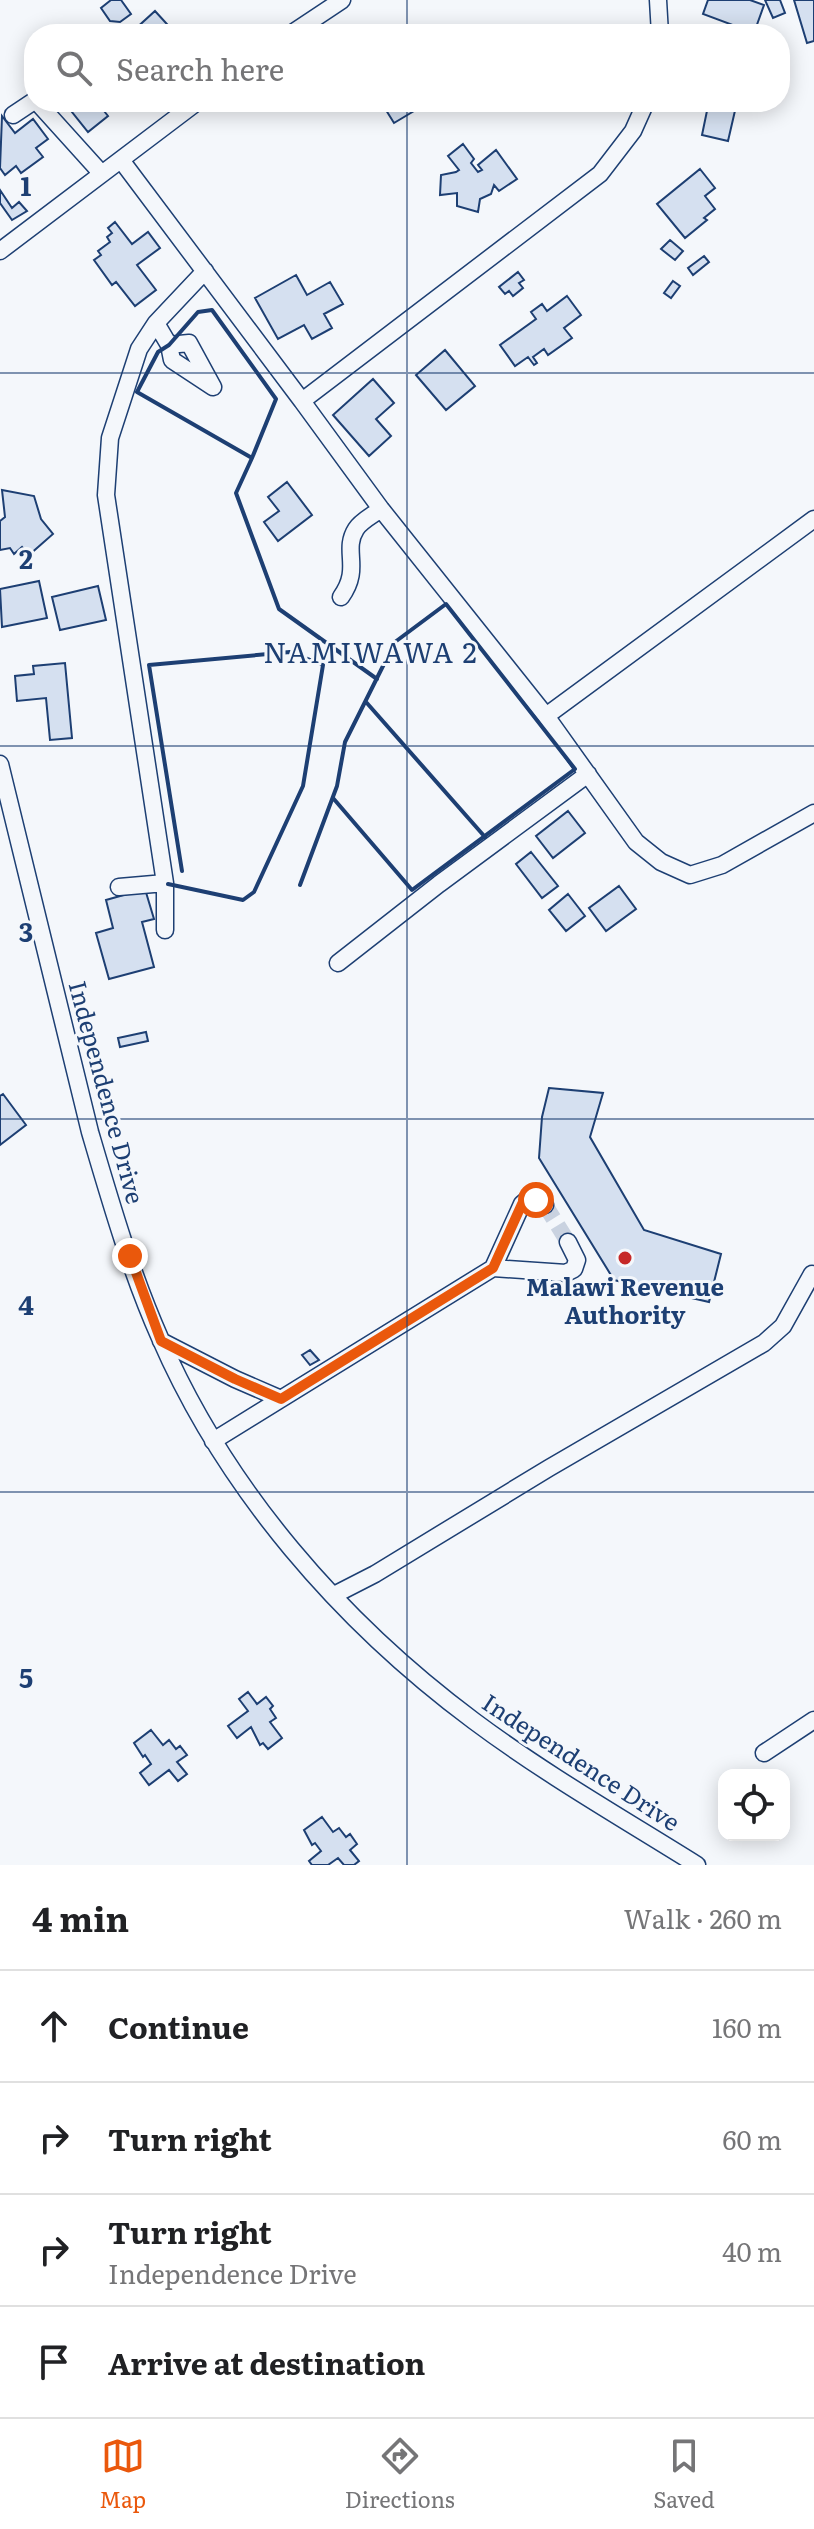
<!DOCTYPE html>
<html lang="en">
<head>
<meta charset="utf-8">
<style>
	body { margin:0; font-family:Literata,serif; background:#f2f2f2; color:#202124 }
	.controls { position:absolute; right:24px; bottom:24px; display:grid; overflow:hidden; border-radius:16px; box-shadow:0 4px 20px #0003 }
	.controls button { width:72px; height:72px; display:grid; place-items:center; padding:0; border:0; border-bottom:2px solid #e0e0e0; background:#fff; color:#202124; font:40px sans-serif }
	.stop { position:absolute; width:24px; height:24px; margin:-18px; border:6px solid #ea580c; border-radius:50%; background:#fff }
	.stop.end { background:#ea580c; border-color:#fff; box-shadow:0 2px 8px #0008 }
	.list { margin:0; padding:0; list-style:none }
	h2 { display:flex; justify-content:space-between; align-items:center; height:104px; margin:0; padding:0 32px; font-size:34px }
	h2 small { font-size:26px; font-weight:400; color:#757577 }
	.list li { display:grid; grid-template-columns:52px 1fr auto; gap:24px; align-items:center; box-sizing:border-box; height:112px; padding:0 32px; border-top:2px solid #e0e0e0 }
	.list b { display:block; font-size:30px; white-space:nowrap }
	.list p { margin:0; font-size:26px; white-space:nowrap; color:#757577 }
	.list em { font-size:26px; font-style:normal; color:#757577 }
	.icon { flex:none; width:44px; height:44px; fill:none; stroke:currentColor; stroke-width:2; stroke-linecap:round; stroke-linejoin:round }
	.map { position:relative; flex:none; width:814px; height:1865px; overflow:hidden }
	.search { position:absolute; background:#fff; box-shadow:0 4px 20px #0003; left:24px; right:24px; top:24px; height:88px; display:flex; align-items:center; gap:20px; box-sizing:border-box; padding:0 28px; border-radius:32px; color:#757577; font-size:30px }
	.sheet { height:552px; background:#fff }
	nav { display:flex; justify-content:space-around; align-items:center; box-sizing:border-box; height:112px; border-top:2px solid #e0e0e0; background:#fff; font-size:22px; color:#757577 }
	nav a { display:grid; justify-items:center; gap:4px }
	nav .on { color:#ea580c }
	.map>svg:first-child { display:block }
	.building { fill:#d5e0f0; stroke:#1d3f73; stroke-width:2 }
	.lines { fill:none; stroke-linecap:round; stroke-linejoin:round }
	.minor-tunnel { stroke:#c9d2e0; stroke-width:16; stroke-dasharray:16 8; stroke-linecap:butt }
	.minor-casing { stroke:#1d3f73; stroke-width:19 }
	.minor { stroke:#f4f7fb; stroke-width:16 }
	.wall { stroke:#1d3f73; stroke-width:4 }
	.route { stroke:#ea580c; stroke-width:10 }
	.grid { fill:none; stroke:#1d3f73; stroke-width:2; stroke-opacity:0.55 }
	.poi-dot { fill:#c62828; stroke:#f4f7fb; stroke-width:3 }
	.labels { text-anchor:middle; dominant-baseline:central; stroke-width:6; stroke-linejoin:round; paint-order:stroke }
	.street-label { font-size:24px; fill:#1d3f73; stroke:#f4f7fb }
	.poi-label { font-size:24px; font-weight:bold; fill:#1d3f73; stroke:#f4f7fb }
	.quarter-label { font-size:28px; letter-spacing:2px; fill:#1d3f73; stroke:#f4f7fb }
	.grid-label { font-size:26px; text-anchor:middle; font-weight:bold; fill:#1d3f73; stroke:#f4f7fb; stroke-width:6; stroke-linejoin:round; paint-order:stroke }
</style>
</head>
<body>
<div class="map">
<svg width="814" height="1865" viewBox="0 0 814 1865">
	<rect width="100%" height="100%" fill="#f4f7fb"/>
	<path class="building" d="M 111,0 L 121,0 L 131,14 L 120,22 L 110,21 L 101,8 Z
		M 708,0 L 750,0 L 764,5 L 754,33 L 703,14 Z
		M 765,0 L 780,0 L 785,13 L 773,18 Z
		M 794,0 L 814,0 L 814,41 L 807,43 Z
		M 155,11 L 176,34 L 135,34 L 132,32 Z
		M 64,102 L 105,102 L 100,106 L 108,116 L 88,132 Z
		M 381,102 L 429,102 L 394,123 Z
		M 701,102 L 737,102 L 728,141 L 702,135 L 708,106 Z
		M 2,116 L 15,133 L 33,119 L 48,139 L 36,148 L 43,157 L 21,173 L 16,166 L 5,175 L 0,168 Z
		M 463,144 L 474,159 L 471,163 L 478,172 L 482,170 L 478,165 L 496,150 L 517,179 L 499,191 L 494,185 L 491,194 L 480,199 L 478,212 L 457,206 L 457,193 L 440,195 L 441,175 L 456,172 L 459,170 L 448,156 Z
		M 700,169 L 715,188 L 705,196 L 715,209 L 704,218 L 707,220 L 685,238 L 657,204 Z
		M 0,190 L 12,208 L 19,202 L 27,211 L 12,220 L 0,203 Z
		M 115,222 L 132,244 L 148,232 L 160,248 L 137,265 L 156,290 L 135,306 L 116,282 L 112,285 L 94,260 L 101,255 L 98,251 L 110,242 L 107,237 L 112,233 L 108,228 Z
		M 670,240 L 683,251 L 675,260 L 661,249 Z
		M 704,256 L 709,262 L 693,275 L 688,268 Z
		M 518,272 L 524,280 L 519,283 L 523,288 L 513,296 L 509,291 L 505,294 L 499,287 Z
		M 296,275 L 307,295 L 330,282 L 343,304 L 324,314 L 332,328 L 312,339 L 304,325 L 278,339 L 255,298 Z
		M 673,281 L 680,286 L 671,298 L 664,293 Z
		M 567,296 L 581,315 L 564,328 L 572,338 L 548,355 L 544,349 L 533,357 L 537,363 L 534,365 L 528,357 L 515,366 L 500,345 L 536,319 L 531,312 L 542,304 L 547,311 Z
		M 445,350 L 475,386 L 446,410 L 416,375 Z
		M 373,379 L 394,403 L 376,419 L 391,436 L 369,456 L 333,415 Z
		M 287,482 L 312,515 L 278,541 L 264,522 L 279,511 L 268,497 Z
		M 2,490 L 34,496 L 41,519 L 53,534 L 29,555 L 22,547 L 14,554 L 10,548 L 0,550 L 0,521 L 5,517 Z
		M 39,581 L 47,618 L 2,627 L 0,589 Z
		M 98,586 L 106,620 L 60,630 L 52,597 Z
		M 65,663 L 72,738 L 50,740 L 46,698 L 17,701 L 15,676 L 34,674 L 33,666 Z
		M 568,811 L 585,833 L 553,858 L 536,836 Z
		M 531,852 L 558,886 L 542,898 L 516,864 Z
		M 619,886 L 636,909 L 606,931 L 589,908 Z
		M 145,889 L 154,919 L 142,922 L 154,967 L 109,979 L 96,933 L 113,928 L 106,900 Z
		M 568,894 L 585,916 L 566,931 L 549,910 Z
		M 146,1032 L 148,1041 L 120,1047 L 118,1038 Z
		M 549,1088 L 603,1093 L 590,1137 L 644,1230 L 721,1254 L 709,1302 L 614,1280 L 539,1158 L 542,1117 Z
		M 3,1094 L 26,1125 L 0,1145 L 0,1096 Z
		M 310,1350 L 319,1360 L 310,1365 L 302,1355 Z
		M 248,1692 L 257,1704 L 266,1697 L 273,1706 L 270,1709 L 276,1718 L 270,1722 L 282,1738 L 268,1749 L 263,1743 L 260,1745 L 251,1727 L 237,1738 L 228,1726 L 248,1711 L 239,1699 Z
		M 151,1730 L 163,1745 L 169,1740 L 176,1749 L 180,1746 L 187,1755 L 177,1762 L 187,1774 L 178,1781 L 169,1770 L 149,1785 L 140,1773 L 151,1764 L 145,1755 L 143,1757 L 134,1743 Z
		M 322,1817 L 333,1832 L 339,1828 L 346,1837 L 350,1834 L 357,1844 L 350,1850 L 359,1861 L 354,1865 L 344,1865 L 338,1858 L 328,1865 L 312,1865 L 309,1861 L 321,1851 L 315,1843 L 312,1845 L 304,1830 Z"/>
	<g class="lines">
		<path class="minor-tunnel" d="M 545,1205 L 568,1242"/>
		<defs>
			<path id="minor" d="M 658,0 L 660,34
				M 291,34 L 342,0
				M 37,102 L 102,174
				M 13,115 L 34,101
				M 121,160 L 302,401 L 600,174 L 633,131 L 646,102
				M 0,251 L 197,102
				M 156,323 L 169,345 L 172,360 L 213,387 L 189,343 L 169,345
				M 302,401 L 381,509 L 546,716 L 814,519
				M 341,597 C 362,568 342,551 356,529 C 361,521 373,515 381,509
				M 546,716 L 636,842 L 661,862 L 690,875 L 722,865 L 814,813
				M 0,764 L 90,1132 C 110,1200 131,1273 160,1338 C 226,1490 341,1622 474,1721 C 545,1774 622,1818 697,1865
				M 165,883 L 106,495 L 110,438 L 139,349 L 156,323 L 205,271
				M 119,887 L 165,883 L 165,930
				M 338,963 L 439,884 L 588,774
				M 545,1205 L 529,1198 L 522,1204 L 493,1268 L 566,1273 L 574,1269 L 577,1260 L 568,1242
				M 161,1341 L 235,1379 L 281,1399
				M 213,1441 L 493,1268
				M 334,1595 L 375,1574 L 549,1468 L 764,1343 L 783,1326 L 812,1274
				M 764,1753 L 814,1720"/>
		</defs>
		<use href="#minor" class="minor-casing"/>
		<use href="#minor" class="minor"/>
		<path class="wall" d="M 212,310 L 276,399 L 252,458 L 137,392 L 158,352 L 169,345 L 198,312 Z
			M 252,458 L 236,493 L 279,609 L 377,679
			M 366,702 L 485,837
			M 168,884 L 243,900 L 254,892 L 303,786 L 323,665 L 290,652 L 149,665 L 182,871
			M 300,885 L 337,786 L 345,742 L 395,642 L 446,604 L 575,769 L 412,890 L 333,798"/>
	</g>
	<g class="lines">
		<path class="route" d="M 130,1256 L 161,1341 L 235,1379 L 281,1399 L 493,1268 L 522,1204 L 529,1198 L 536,1200"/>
	</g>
	<path class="grid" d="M 407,0 L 407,34M 407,102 L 407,1865M 0,373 L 814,373M 0,746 L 814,746M 0,1119 L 814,1119M 0,1492 L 814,1492"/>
	<circle class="poi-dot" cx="625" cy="1258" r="8"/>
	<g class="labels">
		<g class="street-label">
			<text transform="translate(108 1092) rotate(75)">Independence Drive</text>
			<text transform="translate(582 1761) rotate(33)">Independence Drive</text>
		</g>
		<g class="poi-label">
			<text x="625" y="1285">Malawi Revenue<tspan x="625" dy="28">Authority</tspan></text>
		</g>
		<g class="quarter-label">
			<text x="371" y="651">NAMIWAWA 2</text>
		</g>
	</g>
	<g class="grid-label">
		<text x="26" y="196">1</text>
		<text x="26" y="569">2</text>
		<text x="26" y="942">3</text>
		<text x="26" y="1315">4</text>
		<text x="26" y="1688">5</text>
	</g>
</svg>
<div class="controls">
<button><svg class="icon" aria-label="locate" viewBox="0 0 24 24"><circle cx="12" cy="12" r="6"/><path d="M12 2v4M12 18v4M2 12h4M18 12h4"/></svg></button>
</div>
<div class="stop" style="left:536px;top:1200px"></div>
<div class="stop end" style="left:130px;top:1256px"></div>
<div class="search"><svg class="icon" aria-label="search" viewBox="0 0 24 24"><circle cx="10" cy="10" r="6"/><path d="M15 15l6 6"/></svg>Search here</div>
</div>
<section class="sheet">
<h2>4 min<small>Walk · 260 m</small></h2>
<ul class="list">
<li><svg class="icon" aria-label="ahead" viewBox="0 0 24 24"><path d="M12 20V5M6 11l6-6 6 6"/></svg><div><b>Continue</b></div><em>160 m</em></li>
<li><svg class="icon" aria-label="right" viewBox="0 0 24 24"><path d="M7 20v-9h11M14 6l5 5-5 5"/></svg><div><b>Turn right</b></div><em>60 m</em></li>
<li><svg class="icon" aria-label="right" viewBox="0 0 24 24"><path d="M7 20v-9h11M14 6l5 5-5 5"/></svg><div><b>Turn right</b><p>Independence Drive</p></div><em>40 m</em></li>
<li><svg class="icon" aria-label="arrive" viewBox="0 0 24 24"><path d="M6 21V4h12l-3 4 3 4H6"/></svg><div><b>Arrive at destination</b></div></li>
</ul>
</section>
<nav>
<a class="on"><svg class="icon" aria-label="map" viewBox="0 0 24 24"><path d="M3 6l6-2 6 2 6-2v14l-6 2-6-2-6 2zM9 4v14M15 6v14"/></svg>Map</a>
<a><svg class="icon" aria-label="directions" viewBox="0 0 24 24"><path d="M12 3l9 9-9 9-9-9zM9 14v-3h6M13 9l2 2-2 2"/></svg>Directions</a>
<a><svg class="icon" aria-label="saved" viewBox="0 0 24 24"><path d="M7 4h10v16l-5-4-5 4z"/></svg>Saved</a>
</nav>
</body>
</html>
